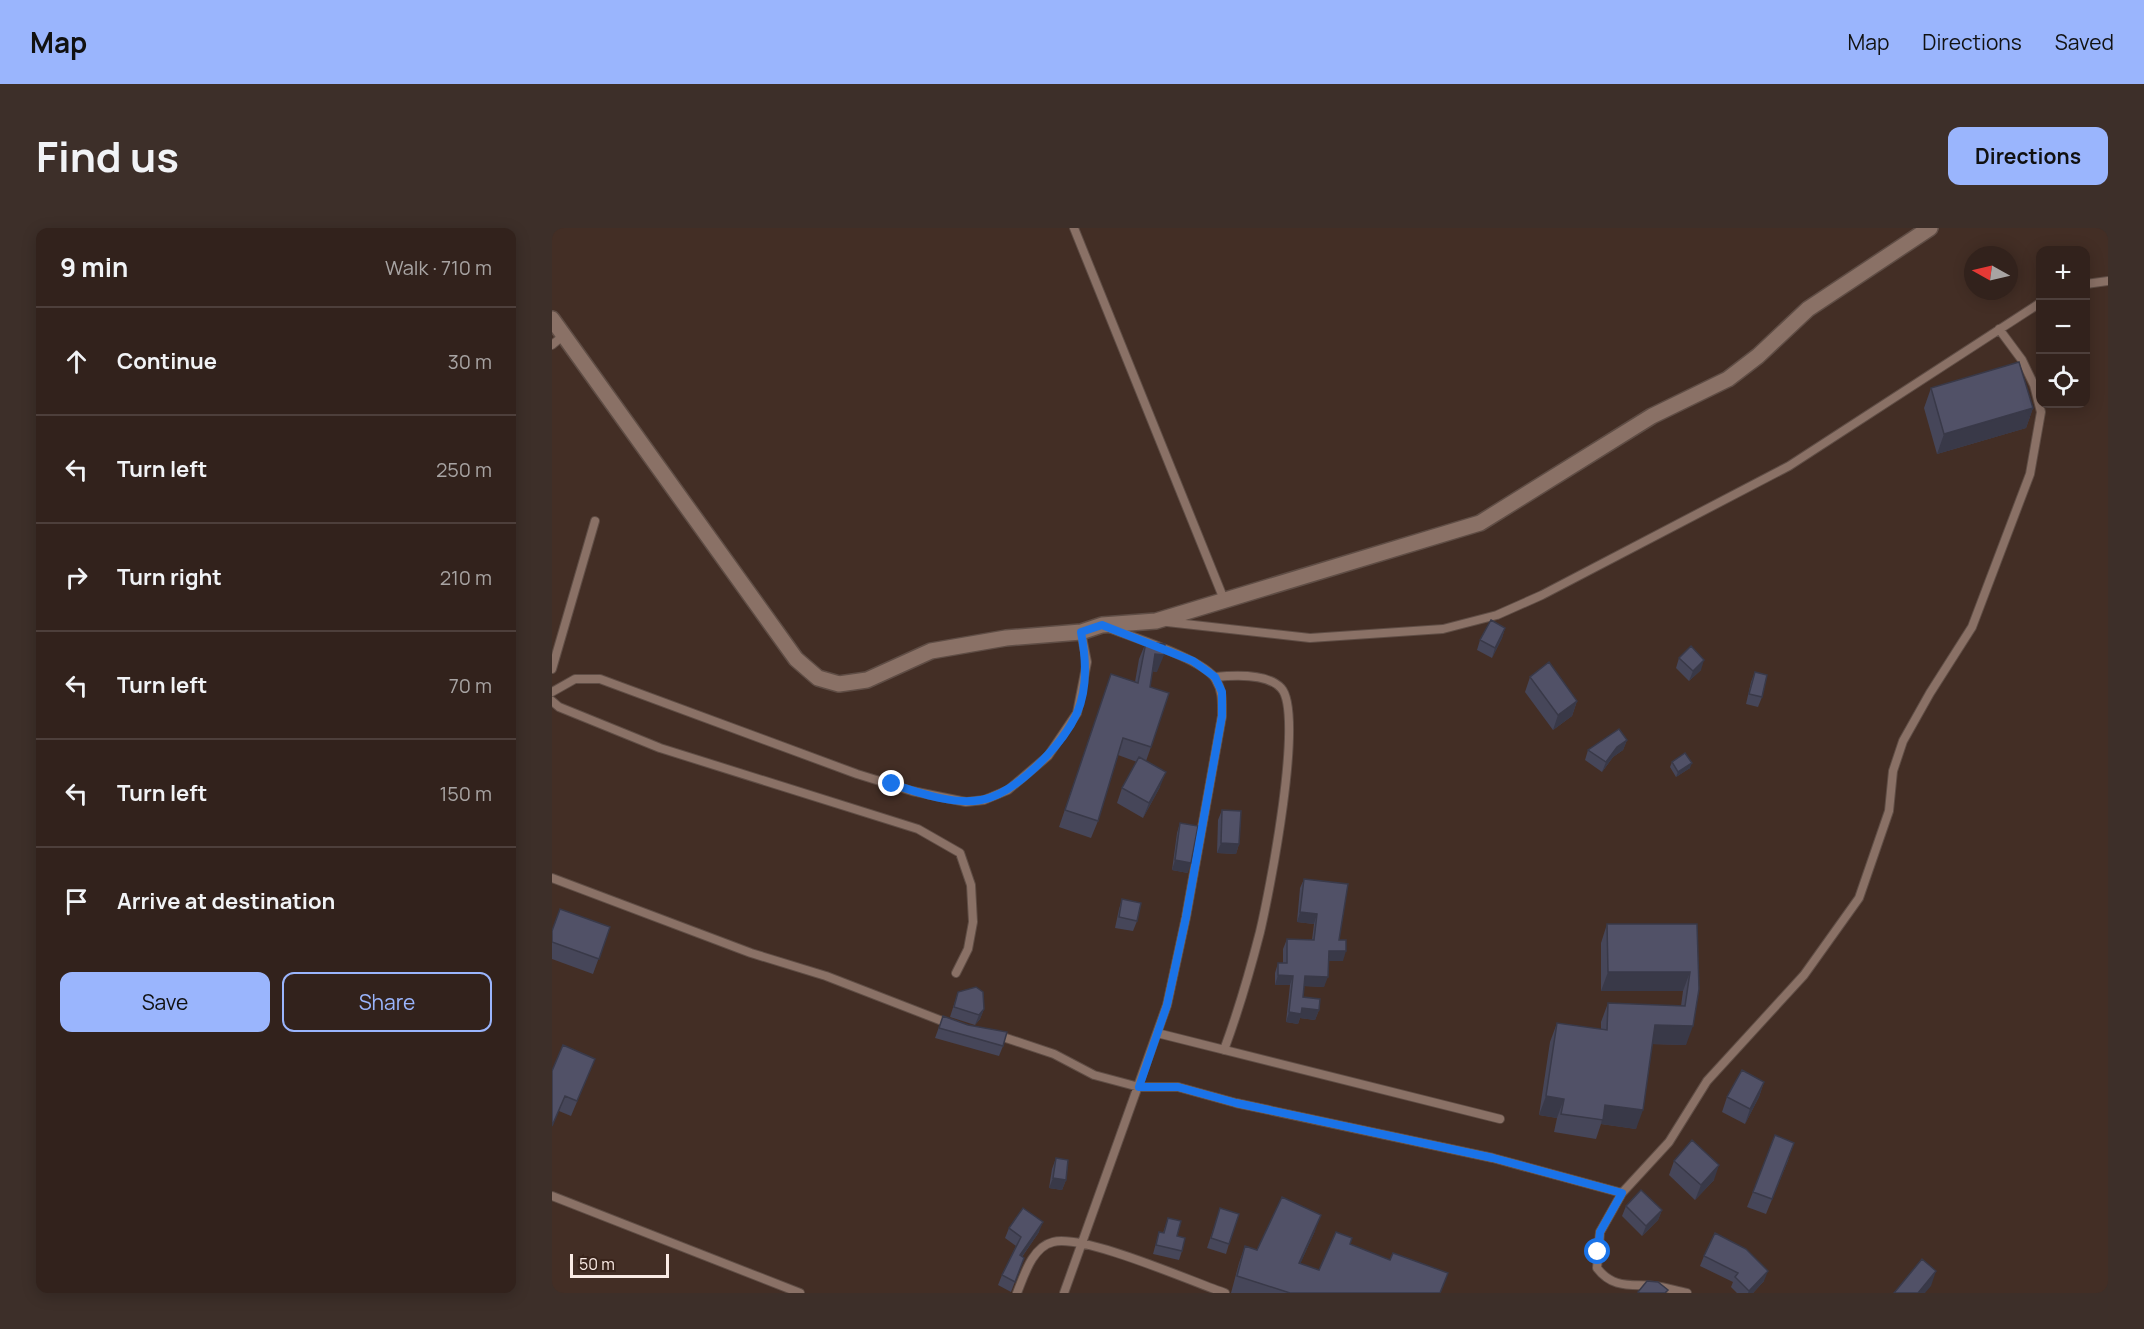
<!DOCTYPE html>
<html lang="en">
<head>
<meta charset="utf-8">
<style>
	body { margin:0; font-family:Manrope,sans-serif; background:#3d2f29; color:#f1f3f6 }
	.controls { position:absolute; right:18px; top:18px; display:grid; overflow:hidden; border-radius:12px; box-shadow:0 3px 15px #0003 }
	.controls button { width:54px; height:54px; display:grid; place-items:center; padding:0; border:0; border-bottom:2px solid #4d3f3b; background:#32221c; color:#f1f3f6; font:30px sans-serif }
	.compass { position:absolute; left:1412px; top:18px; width:54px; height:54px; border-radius:50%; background:#32221c; box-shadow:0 3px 15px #0003; rotate:278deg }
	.scale { position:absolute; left:18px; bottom:15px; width:99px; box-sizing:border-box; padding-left:6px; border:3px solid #faebe5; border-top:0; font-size:16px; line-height:21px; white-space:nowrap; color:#faebe5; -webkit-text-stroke:4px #39241b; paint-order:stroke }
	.stop { position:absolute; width:18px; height:18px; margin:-14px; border:4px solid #1a73e8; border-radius:50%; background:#fff }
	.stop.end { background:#1a73e8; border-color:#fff; box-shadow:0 2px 6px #0008 }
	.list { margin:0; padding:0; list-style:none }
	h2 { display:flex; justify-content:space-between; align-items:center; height:78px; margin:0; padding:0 24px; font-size:26px }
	h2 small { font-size:20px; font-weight:400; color:#a8a4a3 }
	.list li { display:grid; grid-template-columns:39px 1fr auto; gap:18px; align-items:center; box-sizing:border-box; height:108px; padding:0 24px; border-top:2px solid #4d3f3b }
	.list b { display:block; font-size:22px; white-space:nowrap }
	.list em { font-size:20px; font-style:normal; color:#a8a4a3 }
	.actions { display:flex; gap:12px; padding:18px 24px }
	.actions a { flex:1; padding:14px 0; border:2px solid #9ab5fd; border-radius:12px; text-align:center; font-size:21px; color:#9ab5fd }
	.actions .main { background:#9ab5fd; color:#111 }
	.icon { flex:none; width:33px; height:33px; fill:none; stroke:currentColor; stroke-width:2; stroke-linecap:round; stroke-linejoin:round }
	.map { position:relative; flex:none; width:1556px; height:1065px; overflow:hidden; border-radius:12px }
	header { display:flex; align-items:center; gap:36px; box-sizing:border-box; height:84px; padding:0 30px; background:#9ab5fd; color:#111 }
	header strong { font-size:28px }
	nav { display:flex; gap:33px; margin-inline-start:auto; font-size:21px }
	.intro { display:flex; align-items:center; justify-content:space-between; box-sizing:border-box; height:144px; padding:0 36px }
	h1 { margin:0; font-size:42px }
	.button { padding:15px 27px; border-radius:12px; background:#9ab5fd; color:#111; font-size:21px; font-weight:700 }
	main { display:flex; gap:36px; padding:0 36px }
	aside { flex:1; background:#32221c; border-radius:12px; box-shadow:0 3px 15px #0003 }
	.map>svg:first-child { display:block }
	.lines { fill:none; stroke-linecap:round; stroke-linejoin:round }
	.service-casing { stroke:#5f4d45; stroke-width:10 }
	.minor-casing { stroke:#5f4d45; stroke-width:18 }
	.service { stroke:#8a7166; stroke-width:8 }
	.minor { stroke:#8a7166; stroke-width:15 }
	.wall { fill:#464659 }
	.shaded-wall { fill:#393948 }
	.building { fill:#515167; stroke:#393948; stroke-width:1.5 }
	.route { stroke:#1a73e8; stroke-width:8 }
</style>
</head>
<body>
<header>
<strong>Map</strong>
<nav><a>Map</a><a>Directions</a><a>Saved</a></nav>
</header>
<div class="intro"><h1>Find us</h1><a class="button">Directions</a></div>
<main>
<aside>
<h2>9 min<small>Walk · 710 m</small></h2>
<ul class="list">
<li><svg class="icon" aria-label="ahead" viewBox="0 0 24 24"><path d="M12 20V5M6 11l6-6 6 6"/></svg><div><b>Continue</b></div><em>30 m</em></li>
<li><svg class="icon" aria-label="left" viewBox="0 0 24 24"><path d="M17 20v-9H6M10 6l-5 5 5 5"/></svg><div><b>Turn left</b></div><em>250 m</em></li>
<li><svg class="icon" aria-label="right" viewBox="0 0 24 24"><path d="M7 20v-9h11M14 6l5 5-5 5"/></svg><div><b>Turn right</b></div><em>210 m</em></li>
<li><svg class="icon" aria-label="left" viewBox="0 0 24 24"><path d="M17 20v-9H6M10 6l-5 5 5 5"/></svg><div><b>Turn left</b></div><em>70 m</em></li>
<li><svg class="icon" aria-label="left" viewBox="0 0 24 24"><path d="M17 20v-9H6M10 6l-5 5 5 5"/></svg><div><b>Turn left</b></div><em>150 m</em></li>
<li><svg class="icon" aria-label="arrive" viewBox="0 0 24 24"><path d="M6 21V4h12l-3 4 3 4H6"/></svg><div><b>Arrive at destination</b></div></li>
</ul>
<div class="actions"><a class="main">Save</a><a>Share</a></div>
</aside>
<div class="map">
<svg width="1556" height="1065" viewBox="0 0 1556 1065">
	<rect width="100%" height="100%" fill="#432e25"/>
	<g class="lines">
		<defs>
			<path id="service" d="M 522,0 L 673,374
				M 1534,56 L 1556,53
				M 0,117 L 12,107
				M 615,394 L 758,410 L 891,401 L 945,387 L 990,367 L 1237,238 L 1488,75
				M 0,441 L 43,293
				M 663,449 C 682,447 715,445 729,460 C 753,485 717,666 708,704 C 698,743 686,784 672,822
				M 0,464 L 23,451 L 48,451 L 305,546 L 360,563 L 414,574 L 432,572 L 456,562 L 496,528 L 525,485 L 535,434 L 529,404
				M 0,473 L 7,479 L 108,520 L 366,601 L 408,625 L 419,657 L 421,694 L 416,721 L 404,745
				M 0,650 L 199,725 L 274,748 L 398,796
				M 605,805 L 948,891
				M 445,807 L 502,826 L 542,847 L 587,859 L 626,859 L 684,875 L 941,930 L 1070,965 L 1117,914 L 1155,853 L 1252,747 L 1307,670 L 1337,583 L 1341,543 L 1351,513 L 1378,465 L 1420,399 L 1478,246 L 1489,184 L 1482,157 L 1470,132 L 1447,101
				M 1070,965 L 1048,1004 L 1045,1040 C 1061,1061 1079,1056 1102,1058 C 1113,1059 1124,1063 1135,1065
				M 0,968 L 248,1065
				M 465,1065 C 472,1048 480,1019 501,1014 C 532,1006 638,1053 673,1065
				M 512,1065 L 615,777 L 634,689 L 670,488 C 670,475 671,463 664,452 C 654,432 580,409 557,400"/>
			<path id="minor" d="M 0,91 L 244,431 L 266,450 L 287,456 L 315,452 L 379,423 L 454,410 L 529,404 L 550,397 L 604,393 L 928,295 L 1100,188 L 1176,151 L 1206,128 L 1256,81 L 1378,0"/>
		</defs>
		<use href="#service" class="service-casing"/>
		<use href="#minor" class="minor-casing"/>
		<use href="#service" class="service"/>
		<use href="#minor" class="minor"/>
	</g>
	<path class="wall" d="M 1379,160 L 1481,180 L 1474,200 L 1385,226 L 1372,180 Z
		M 953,400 L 950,410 L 940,430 L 925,422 L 928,412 Z
		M 594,414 L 605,444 L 600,443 L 598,459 L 599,519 L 594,533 L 608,559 L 591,590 L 565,575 L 570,560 L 585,534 L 566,527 L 546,593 L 539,610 L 507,599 L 559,446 L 583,454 L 587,431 Z
		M 1127,430 L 1149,442 L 1137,453 L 1124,440 Z
		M 1203,444 L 1210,469 L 1206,479 L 1194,476 L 1199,454 Z
		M 978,449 L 1025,473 L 1020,488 L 1001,502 L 973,464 Z
		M 1075,512 L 1071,522 L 1061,529 L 1050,544 L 1033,532 L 1036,522 Z
		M 1120,534 L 1138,540 L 1124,549 L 1118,539 Z
		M 670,582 L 687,616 L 684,626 L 665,625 L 666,592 Z
		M 628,595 L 636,645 L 620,642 L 625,605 Z
		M 752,651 L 787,712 L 791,733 L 777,733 L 772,759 L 752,758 L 751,769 L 767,782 L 763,792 L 748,790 L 746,796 L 734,794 L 738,757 L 723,757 L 723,745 L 726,735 L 731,735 L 731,721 L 735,711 L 760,712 L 762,696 L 745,694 L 748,660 Z
		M 570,671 L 585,693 L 581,703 L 563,700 L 567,681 Z
		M 1055,696 L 1145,696 L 1134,817 L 1100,816 L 1084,901 L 1049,896 L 1044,911 L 1002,904 L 1005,890 L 987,887 L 998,814 L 1005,795 L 1049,802 L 1049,794 L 1056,775 L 1129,778 L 1131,763 L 1049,763 L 1049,715 Z
		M 58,699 L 41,746 L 0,731 L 0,703 Z
		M 406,764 L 432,781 L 428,791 L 423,797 L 398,789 Z
		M 391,788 L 451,818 L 447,828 L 383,810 Z
		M 43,831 L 19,888 L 7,883 L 0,843 Z
		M 1212,854 L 1207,869 L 1193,896 L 1170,884 L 1175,869 Z
		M 504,930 L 514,952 L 510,962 L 497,960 L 500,941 Z
		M 1237,930 L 1214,986 L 1195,979 L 1201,964 Z
		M 1122,933 L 1162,952 L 1143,972 L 1117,947 Z
		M 1074,978 L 1110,982 L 1106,992 L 1090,1008 L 1070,988 Z
		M 616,990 L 625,1008 L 630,1023 L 627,1032 L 601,1026 L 607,1004 L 611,1005 Z
		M 665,990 L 677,1016 L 674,1026 L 655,1020 Z
		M 457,1000 L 487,1004 L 470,1029 L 472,1030 L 459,1064 L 446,1057 L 450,1047 L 464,1018 L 453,1010 Z
		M 763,1003 L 748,1036 L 767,1042 L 798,1016 L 888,1065 L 679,1065 L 687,1035 L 693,1018 L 705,1022 Z
		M 1152,1028 L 1212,1053 L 1201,1065 L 1185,1065 L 1179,1059 L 1181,1054 L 1148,1038 Z"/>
	<path class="shaded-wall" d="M 1481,180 L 1474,200 L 1385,226 L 1392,206 Z
		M 953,400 L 950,410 L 940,430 L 943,420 Z
		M 603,426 L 612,427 L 605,444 L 596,443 Z
		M 1152,432 L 1149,442 L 1137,453 L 1141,443 Z
		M 1025,473 L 1020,488 L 1001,502 L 1006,487 Z
		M 1075,512 L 1071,522 L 1061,529 L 1050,544 L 1054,534 L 1065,519 Z
		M 1140,535 L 1138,540 L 1124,549 L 1126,544 Z
		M 614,544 L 608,559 L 591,590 L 597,575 Z
		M 669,615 L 687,616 L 684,626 L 665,625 Z
		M 623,632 L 639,635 L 636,645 L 620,642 Z
		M 748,684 L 765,686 L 762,696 L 745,694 Z
		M 777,723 L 794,723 L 791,733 L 773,733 Z
		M 1056,744 L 1138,744 L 1131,763 L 1049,763 Z
		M 726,747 L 741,748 L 738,757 L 723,757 Z
		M 753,748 L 776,749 L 772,759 L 750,758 Z
		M 750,780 L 767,782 L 763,792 L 748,790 L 746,796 L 734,794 L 737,784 Z
		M 432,781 L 428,791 L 423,797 L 427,787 Z
		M 1103,797 L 1141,798 L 1134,817 L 1096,816 Z
		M 1212,854 L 1207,869 L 1193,896 L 1198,881 Z
		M 994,868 L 1012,871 L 1005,890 L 987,887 Z
		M 1053,877 L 1091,882 L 1084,901 L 1049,896 Z
		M 1167,937 L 1162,952 L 1143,972 L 1149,957 Z
		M 501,950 L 514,952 L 510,962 L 497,960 Z
		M 1110,982 L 1106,992 L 1090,1008 L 1094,998 Z
		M 769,987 L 763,1003 L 741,1052 L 747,1035 Z
		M 491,994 L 487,1004 L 464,1037 L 468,1027 Z
		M 1216,1043 L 1212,1053 L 1201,1065 L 1196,1065 L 1197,1063 Z
		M 1384,1043 L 1379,1058 L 1373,1065 L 1366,1065 Z"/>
	<path class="building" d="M 1467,134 L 1481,180 L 1392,206 L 1379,160 Z
		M 939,392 L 953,400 L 943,420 L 928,412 Z
		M 594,414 L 613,416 L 612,427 L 603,426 L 598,459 L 617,465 L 599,519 L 571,510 L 546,593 L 513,582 L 559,446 L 586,455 Z
		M 1139,418 L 1152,432 L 1141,443 L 1127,430 Z
		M 997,434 L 1025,473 L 1006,487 L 978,449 Z
		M 1203,444 L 1215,447 L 1210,469 L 1197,466 Z
		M 1067,501 L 1075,512 L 1065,519 L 1054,534 L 1036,522 Z
		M 1133,525 L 1140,535 L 1126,544 L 1120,534 Z
		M 587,529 L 614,544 L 597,575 L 570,560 Z
		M 670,582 L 689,583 L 687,616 L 669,615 Z
		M 628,595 L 646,598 L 639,635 L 623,632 Z
		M 752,651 L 796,656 L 787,712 L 794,712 L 794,723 L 777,723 L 776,749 L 753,748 L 751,769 L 768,771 L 767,782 L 750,780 L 749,786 L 737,784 L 741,748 L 726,747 L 726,735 L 735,735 L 735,711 L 762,712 L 765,686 L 748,684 Z
		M 570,671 L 589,675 L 585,693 L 567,689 Z
		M 8,681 L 58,699 L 47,731 L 0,714 L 0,703 Z
		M 1055,696 L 1145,696 L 1147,761 L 1141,798 L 1103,797 L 1091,882 L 1053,877 L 1051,892 L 1009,886 L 1012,871 L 994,868 L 1005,795 L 1055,802 L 1056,775 L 1133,778 L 1138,744 L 1056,744 Z
		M 424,759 L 431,764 L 432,781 L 427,787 L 402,779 L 406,764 Z
		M 391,788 L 416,797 L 455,804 L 451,818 L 387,800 Z
		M 11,817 L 43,831 L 25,873 L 13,868 L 0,898 L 0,843 Z
		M 1190,842 L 1212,854 L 1198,881 L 1175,869 Z
		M 1223,907 L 1242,915 L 1220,971 L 1201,964 Z
		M 1140,912 L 1167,937 L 1149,957 L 1122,933 Z
		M 504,930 L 516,932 L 514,952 L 501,950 Z
		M 1089,962 L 1110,982 L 1094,998 L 1074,978 Z
		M 730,969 L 769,987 L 747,1035 L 767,1042 L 784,1004 L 800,1010 L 798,1016 L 838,1032 L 841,1025 L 896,1045 L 888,1065 L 738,1065 L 685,1048 L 693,1018 L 705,1022 Z
		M 471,980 L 491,994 L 468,1027 L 472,1030 L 463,1054 L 450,1047 L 469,1009 L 457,1000 Z
		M 668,980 L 687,986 L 677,1016 L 659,1010 Z
		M 616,990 L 629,993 L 625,1008 L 633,1010 L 630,1023 L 604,1017 L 607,1004 L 612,1005 Z
		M 1163,1005 L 1194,1021 L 1216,1043 L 1197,1063 L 1183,1049 L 1186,1045 L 1152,1028 Z
		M 1370,1031 L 1384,1043 L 1366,1065 L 1342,1065 Z
		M 1095,1053 L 1106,1054 L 1116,1062 L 1113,1065 L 1088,1065 L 1086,1064 Z"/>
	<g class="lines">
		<path class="route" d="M 340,556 C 368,565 400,577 429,572 C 464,566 511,516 525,485 C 536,460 534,430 529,404 L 550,397 L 641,433 L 663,449 L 670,464 L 670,488 L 634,689 L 615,777 L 587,859 L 626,859 L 684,875 L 941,930 L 1070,965 L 1048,1004 L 1046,1024"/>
	</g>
</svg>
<div class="controls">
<button>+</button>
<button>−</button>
<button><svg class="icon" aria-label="locate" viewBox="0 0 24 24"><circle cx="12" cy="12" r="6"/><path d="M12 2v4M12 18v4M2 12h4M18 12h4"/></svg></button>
</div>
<svg class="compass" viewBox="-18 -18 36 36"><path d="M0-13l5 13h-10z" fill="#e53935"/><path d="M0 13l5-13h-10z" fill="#a8a4a3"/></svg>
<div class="scale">50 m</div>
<div class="stop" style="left:1046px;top:1024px"></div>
<div class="stop end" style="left:340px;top:556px"></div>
</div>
</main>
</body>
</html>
